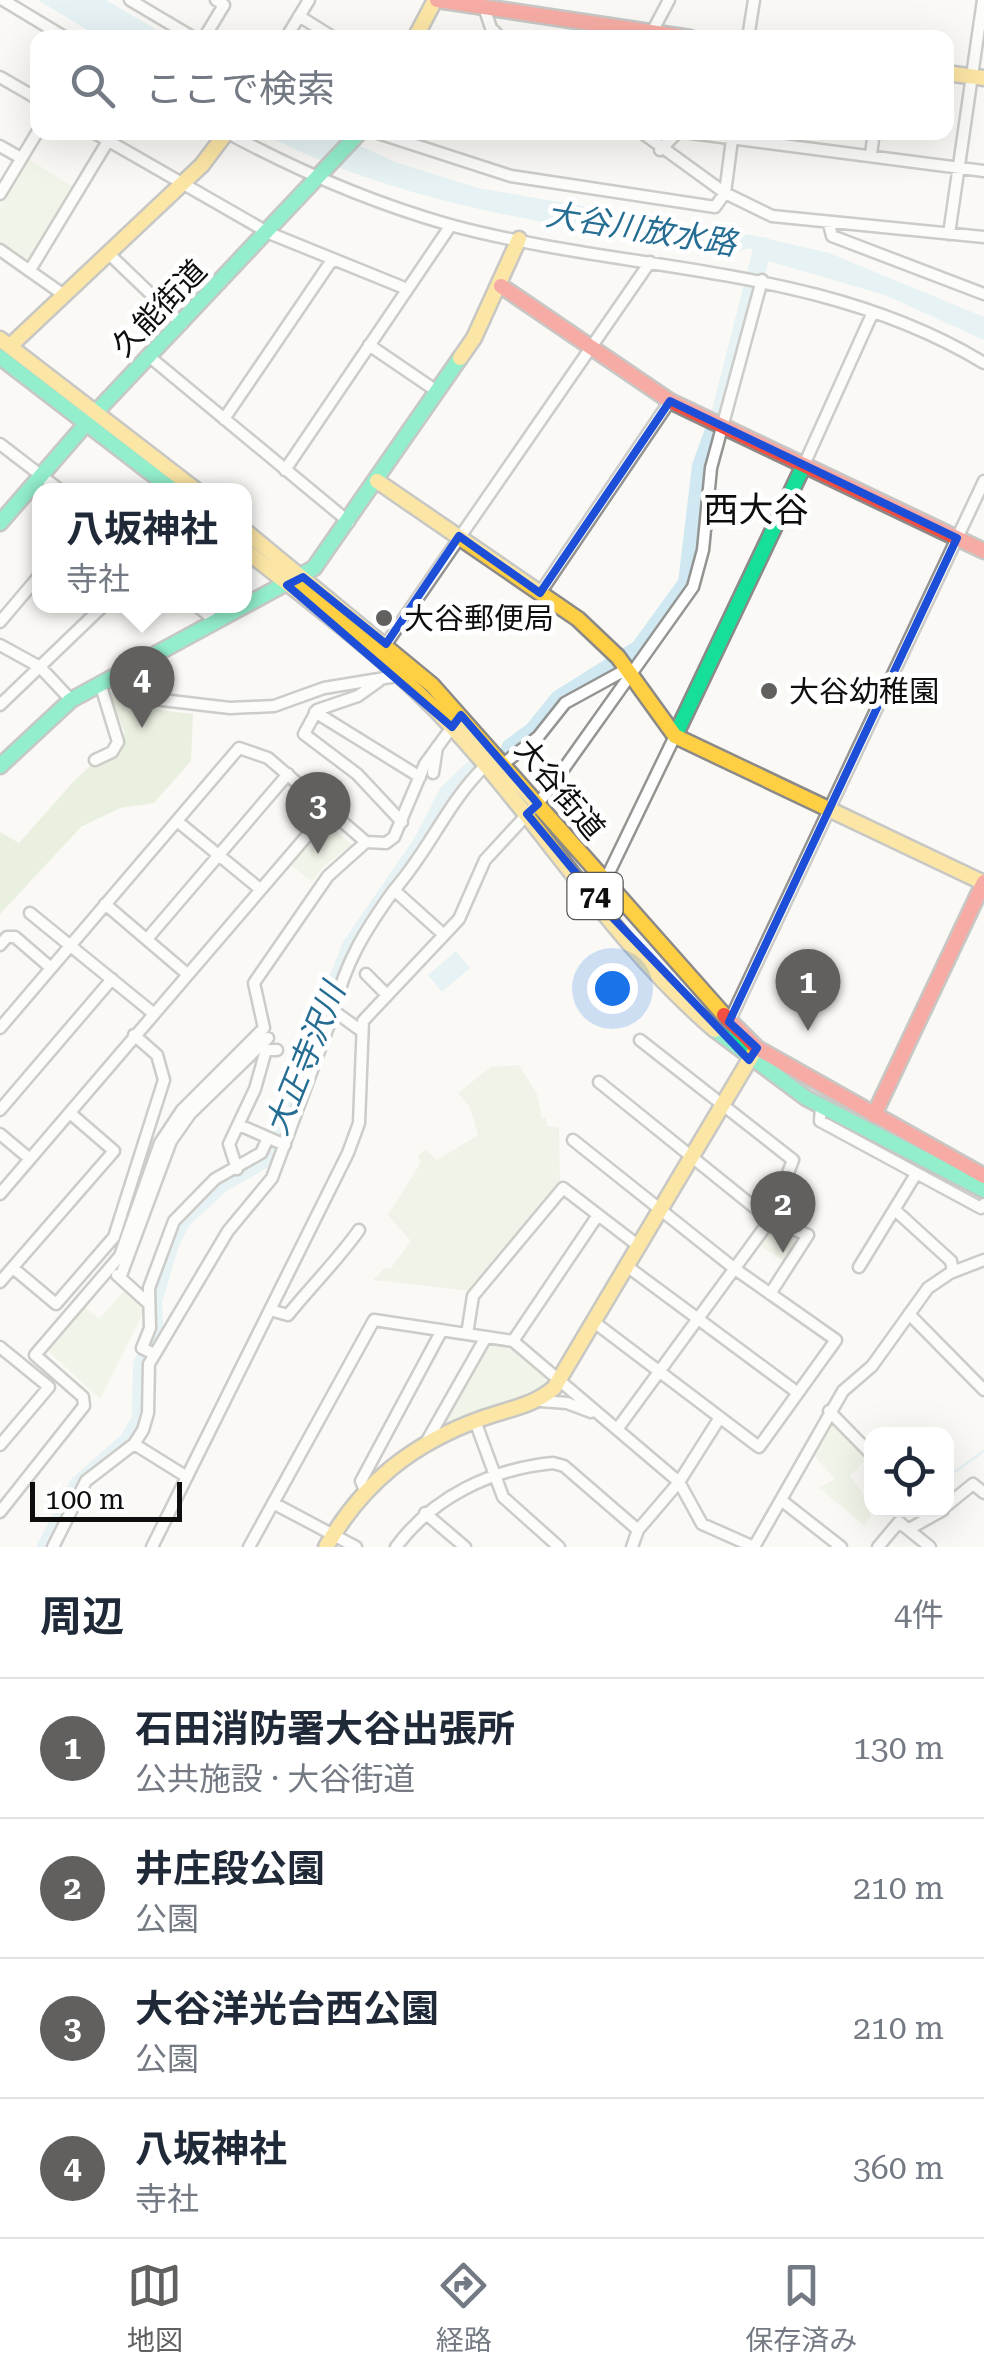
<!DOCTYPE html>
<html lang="ja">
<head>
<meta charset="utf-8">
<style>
	body { margin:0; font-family:"Roboto Serif","Noto Sans JP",serif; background:#f2f2f3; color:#1f2937 }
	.controls { position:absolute; right:30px; bottom:30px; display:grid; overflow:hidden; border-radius:20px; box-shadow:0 10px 40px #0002 }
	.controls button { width:90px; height:90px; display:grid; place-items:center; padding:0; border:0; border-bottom:2px solid #e0e1e3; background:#fff; color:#1f2937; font:50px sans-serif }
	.scale { position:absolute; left:30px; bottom:25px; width:152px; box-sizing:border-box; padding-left:10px; border:5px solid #0e0e0e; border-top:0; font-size:28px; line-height:35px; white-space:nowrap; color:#0e0e0e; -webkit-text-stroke:8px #fff; paint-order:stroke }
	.you { position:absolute; left:612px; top:988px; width:35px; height:35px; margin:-25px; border:8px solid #fff; border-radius:50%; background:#1a73e8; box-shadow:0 0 0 15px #1a73e833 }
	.badge { display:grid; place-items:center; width:65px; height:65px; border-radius:50%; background:#61605f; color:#fff; font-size:32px; font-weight:700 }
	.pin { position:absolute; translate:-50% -82px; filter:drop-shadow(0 2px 5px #0008) }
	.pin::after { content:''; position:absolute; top:52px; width:35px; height:30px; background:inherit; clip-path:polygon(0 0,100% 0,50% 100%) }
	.popup { position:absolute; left:32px; top:483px; width:220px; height:130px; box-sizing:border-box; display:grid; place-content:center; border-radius:20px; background:#fff; filter:drop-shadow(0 2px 8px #0005); font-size:32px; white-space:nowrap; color:#747a83 }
	.popup b { font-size:38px; color:#1f2937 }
	.popup::after { content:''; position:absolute; left:50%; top:100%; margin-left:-20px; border:20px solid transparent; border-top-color:#fff }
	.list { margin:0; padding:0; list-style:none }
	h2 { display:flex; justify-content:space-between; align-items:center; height:130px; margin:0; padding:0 40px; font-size:42px }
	h2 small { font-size:32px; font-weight:400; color:#747a83 }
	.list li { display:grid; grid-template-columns:65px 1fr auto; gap:30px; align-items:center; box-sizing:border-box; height:140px; padding:0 40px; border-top:2px solid #e0e1e3 }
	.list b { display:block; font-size:38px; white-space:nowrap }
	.list p { margin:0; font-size:32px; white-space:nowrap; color:#747a83 }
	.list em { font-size:32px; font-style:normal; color:#747a83 }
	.icon { flex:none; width:55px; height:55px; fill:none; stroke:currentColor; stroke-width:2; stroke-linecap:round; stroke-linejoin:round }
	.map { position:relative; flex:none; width:984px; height:1547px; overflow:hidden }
	.search { position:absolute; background:#fff; box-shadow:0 10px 40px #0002; left:30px; right:30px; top:30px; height:110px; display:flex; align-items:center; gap:25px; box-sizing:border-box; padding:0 35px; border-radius:20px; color:#747a83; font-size:38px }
	.sheet { height:690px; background:#fff }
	nav { display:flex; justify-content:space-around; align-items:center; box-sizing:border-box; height:140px; border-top:2px solid #e0e1e3; background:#fff; font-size:28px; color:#747a83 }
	nav a { display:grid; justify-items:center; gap:5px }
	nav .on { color:#61605f }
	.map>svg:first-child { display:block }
	.green { fill:#e6eed7 }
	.forest { fill:#d8e4c6 }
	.cemetery { fill:#e7eada }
	.water { fill:#cfe8f1 }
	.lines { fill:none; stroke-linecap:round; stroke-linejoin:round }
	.stream { stroke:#cfe8f1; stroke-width:2.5 }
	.river { stroke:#cfe8f1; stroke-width:18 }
	.street-casing { stroke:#949492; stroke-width:15 }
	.fast-casing { stroke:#8b8a89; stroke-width:19 }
	.slow-casing { stroke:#8b8a89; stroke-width:19 }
	.jam-casing { stroke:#8b8a89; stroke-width:19 }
	.street { stroke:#fefefe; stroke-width:10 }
	.fast { stroke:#16e098; stroke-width:14 }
	.slow { stroke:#ffcf43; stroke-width:14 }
	.jam { stroke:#f24e42; stroke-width:14 }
	.marked { fill:none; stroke:#1d4ed8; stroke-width:8; stroke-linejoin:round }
	.poi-dot { fill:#61605f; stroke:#fff; stroke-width:4 }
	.labels { text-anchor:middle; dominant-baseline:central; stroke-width:10; stroke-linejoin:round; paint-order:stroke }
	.shield { fill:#fff; stroke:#565656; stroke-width:2.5 }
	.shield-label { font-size:28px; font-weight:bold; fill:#0e0e0e }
	.street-label { font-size:30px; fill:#0e0e0e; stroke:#fff }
	.poi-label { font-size:30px; fill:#0e0e0e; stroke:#fff; text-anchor:start }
	.water-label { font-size:32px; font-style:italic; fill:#256d92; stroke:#fff }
	.quarter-label { font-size:35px; fill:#0e0e0e; stroke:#fff }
</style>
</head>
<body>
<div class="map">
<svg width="984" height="1547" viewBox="0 0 984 1547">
	<rect width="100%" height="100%" fill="#faf9f5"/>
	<path class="green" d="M 27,158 L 73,187 L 30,260 L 25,261 L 0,243 L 0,205 Z
		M 326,821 L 352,845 L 323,867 L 312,882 L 288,863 Z
		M 769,1225 L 802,1236 L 787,1263 L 756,1243 Z
		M 124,1291 L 145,1309 L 100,1399 L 46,1349 L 82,1305 L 99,1319 Z
		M 487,1342 L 511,1344 L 552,1383 L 533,1396 L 445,1423 L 443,1418 Z
		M 829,1422 L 868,1457 L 850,1476 L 866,1498 L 871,1517 L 864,1525 L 819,1488 L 835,1479 L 813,1455 Z"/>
	<path class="forest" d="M 132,681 L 151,709 L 193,714 L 191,761 L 154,803 L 120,808 L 81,827 L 0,914 L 0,832 L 19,843 L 73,782 L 125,733 L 108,692 Z"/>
	<path class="cemetery" d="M 519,1065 L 537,1094 L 542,1118 L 546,1117 L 547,1126 L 559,1128 L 560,1180 L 471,1291 L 373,1280 L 385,1268 L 390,1269 L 411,1241 L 388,1215 L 421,1162 L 418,1157 L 425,1149 L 437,1160 L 478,1135 L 470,1107 L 458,1093 L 491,1067 Z"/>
	<path class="water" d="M 38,0 L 106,0 L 169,37 L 99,37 Z
		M 261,133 L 331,133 L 398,163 L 478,188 L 756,236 L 829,253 L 984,317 L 984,340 L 885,295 L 758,258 L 751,248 L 735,252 C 571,227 412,210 261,133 Z
		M 456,951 L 470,968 L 442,992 L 428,975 Z"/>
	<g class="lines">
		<path class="stream" d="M 946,1478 L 984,1451"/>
		<path class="river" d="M 510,748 L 533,731 L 559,699 L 639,649 L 687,583 L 701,466 L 721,411 L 763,246
			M 46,1547 L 78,1485 L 129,1440 L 141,1418 L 142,1365 L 155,1338 L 153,1301 L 171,1241 L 183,1219 L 221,1184 L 261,1161 L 272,1146 L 351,946 L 422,843 L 448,793 L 473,769"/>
		<defs>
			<path id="street" d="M 3,0 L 66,38
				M 130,0 L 194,38
				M 484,7 L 491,28 L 501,38
				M 299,16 L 334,38
				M 651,34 L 669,0
				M 204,38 L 224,5 L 216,0
				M 286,38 L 309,0
				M 748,38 L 754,0
				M 0,77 L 38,99
				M 93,132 L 269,233 L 407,289
				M 226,132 C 296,170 373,203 450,225 C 629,273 821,264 984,363
				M 375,132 L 511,176 L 715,207 L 725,193 L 733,132
				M 641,132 L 725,193 L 772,216 L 984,237
				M 683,132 L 984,171
				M 0,146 L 21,158
				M 660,150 L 678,132
				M 871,154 L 874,132
				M 0,194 L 38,131
				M 829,224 L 832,236 L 984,294
				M 949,234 L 983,0
				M 0,250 L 64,295
				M 109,254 L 182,324
				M 30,270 L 108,141
				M 369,345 L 438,392
				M 151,358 L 349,522
				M 224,419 L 332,260
				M 0,444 L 60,490
				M 803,467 L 873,312
				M 285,470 L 451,225
				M 540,593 L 670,401
				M 197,606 L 217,622
				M 0,622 L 39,576
				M 386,644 L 650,262
				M 0,645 L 40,667 L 71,700
				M 131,666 L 148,693 L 162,700 L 230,708 L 274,706 L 324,688 L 397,676
				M 379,681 L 358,696 L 317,710 L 304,734 L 357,774 L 402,822
				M 0,705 L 103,606
				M 315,712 L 420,777
				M 95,760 L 112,752 L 118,742 L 100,683
				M 503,764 L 538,737 L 565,703 L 627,669
				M 433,773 L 437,747
				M 177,821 L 260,889
				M 604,883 L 675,736
				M 105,904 L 186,973
				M 30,913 L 153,1013
				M 444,935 L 394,890 C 429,851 447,803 485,766
				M 147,939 L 288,774
				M 0,945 L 7,937 L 15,937 L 51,968
				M 366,974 L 387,995
				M 334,1011 C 344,964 366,929 394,890
				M 729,1022 L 984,481
				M 0,1028 L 239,748 L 268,758 L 366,842 L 386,843 L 394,837 L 425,764 L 455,723
				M 599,1082 L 770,1220 L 808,1235 L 770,1294
				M 821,1105 L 820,1121 L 981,1208 L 984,1204
				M 0,1110 L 112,979
				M 239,1125 L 285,1145
				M 0,1134 L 30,1159
				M 573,1140 L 735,1269 L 836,1340 L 759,1447 L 594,1322
				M 237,1169 L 229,1144 L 255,1089 L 266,1050 L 277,1050
				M 0,1194 L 329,810
				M 895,1210 L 951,1261 L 953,1271
				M 628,1267 L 798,1393
				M 859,1267 L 916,1174
				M 13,1268 L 56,1304 L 114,1237 L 164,1080 L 157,1055 L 134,1035
				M 117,1275 L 148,1303
				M 120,1278 L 171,1141 L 190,1114 L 268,1038
				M 0,1282 L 114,1151 L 70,1113
				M 270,1310 L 288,1315 C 312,1285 337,1261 359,1230
				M 909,1314 L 984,1390
				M 467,1334 L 473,1296 L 563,1188 L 640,1247
				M 513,1341 L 598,1215
				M 0,1347 L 49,1387 L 0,1445
				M 154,1354 L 142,1348 L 150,1328 L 149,1288 L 174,1221 L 215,1179 L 261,1153 L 268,1138
				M 540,1401 L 567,1403 L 591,1412
				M 829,1411 L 872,1455
				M 475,1421 L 503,1497 L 559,1547
				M 618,1428 L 770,1220 L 793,1160 L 640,1040
				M 428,1439 L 486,1337
				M 134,1444 L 187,1477
				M 364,1488 L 361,1481 L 442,1330
				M 781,1500 L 841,1547
				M 273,1503 L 356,1547
				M 946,1506 L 973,1484 L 984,1493
				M 0,1512 L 84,1406 L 83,1397 L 35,1355 L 120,1256 L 160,1143 L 182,1110 L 264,1028 L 254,983 L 328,876 L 366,842
				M 425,1513 L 465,1547
				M 909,1529 L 943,1510
				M 53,1547 L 86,1481 L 134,1444 L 143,1430 L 148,1413 L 149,1364 L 228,1231 L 272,1178 L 334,1011 L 360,1030
				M 152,1547 L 348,1153 L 359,1123 L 363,1021 L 459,919 L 485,860 L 545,795 L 693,587 L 703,550 L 711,468 L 762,280
				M 249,1547 L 374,1320 L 513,1341 L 679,1482 L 702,1524 L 754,1547
				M 396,1547 C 433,1497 491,1469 553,1463 L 564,1466 L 638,1530
				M 632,1547 L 638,1530 L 679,1482 L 719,1419
				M 754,1547 L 843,1391 L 872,1366 L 928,1288 L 950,1273 L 984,1260
				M 878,1547 L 899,1522 L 930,1547"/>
			<path id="fast" d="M 0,357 L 173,490
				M 0,523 L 97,411 L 360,132
				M 675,736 L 803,467
				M 0,766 L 71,700 L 314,568 L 460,358
				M 715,1030 L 806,1098 L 984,1190"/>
			<path id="slow" d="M 415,38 L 435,0
				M 946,73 L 984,78
				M 0,339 L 196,490
				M 10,346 L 202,165 L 226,133
				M 460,358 L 474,338 L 519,239
				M 377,481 L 578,619 L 618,657 L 675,736 L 984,883
				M 244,530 L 432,685 L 724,1015
				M 244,549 C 315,606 390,660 452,727 C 542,824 613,943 715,1030
				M 326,1547 C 363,1482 413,1443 483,1418 C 508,1409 533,1406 554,1388 L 754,1052"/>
			<path id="jam" d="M 437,0 L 690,38
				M 501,286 L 670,401 L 984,551
				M 724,1015 L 757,1048 L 984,1176
				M 874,1115 L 984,882"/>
		</defs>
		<use href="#street" class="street-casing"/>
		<use href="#fast" class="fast-casing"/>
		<use href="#slow" class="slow-casing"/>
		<use href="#jam" class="jam-casing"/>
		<use href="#street" class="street"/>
		<use href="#fast" class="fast"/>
		<use href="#slow" class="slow"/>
		<use href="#jam" class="jam"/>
	</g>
	<path d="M0 0H984V1547H0ZM 670,401 L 957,538 L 729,1022 L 757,1048 L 749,1060 L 613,918 L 527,814 L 538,804 L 461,715 L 452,727 L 287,585 L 303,577 L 386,644 L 459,536 L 540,593 Z" fill="#faf9f5" fill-opacity=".55" fill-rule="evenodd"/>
	<path class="marked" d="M 670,401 L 957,538 L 729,1022 L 757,1048 L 749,1060 L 613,918 L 527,814 L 538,804 L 461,715 L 452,727 L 287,585 L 303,577 L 386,644 L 459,536 L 540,593 Z"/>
	<g class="poi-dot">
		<circle cx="384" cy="618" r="10"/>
		<circle cx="769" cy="691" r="10"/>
	</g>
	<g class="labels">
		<rect class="shield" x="567.5" y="873" width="55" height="46" rx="8"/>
		<g class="shield-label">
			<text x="595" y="896">74</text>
		</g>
		<g class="street-label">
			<text transform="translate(159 308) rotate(-46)">久能街道</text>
			<text transform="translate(560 789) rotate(50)">大谷街道</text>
		</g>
		<g class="poi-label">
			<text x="404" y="618">大谷郵便局</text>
			<text x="789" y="691">大谷幼稚園</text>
		</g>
		<g class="water-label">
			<text transform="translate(641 229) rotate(9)">大谷川放水路</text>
			<text transform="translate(305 1059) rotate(-68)">大正寺沢川</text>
		</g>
		<g class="quarter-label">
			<text x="756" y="510">西大谷</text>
		</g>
	</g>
</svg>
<div class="controls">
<button><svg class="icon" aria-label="locate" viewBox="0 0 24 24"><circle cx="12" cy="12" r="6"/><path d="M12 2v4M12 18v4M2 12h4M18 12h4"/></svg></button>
</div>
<div class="scale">100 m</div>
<div class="you"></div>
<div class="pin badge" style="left:808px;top:1031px">1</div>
<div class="pin badge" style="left:783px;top:1253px">2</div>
<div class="pin badge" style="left:318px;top:854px">3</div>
<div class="pin badge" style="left:142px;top:728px">4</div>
<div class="popup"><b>八坂神社</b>寺社</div>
<div class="search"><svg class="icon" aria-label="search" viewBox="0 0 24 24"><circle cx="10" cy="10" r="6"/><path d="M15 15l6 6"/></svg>ここで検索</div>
</div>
<section class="sheet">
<h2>周辺<small>4件</small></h2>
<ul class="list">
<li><span class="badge">1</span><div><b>石田消防署大谷出張所</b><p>公共施設 · 大谷街道</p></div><em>130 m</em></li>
<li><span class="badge">2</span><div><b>井庄段公園</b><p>公園</p></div><em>210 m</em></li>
<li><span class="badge">3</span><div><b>大谷洋光台西公園</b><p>公園</p></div><em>210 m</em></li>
<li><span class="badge">4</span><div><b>八坂神社</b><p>寺社</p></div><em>360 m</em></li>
</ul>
</section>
<nav>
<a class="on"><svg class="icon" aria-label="map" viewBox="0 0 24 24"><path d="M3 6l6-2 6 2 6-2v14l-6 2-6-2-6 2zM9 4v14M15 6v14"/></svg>地図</a>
<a><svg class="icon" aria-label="directions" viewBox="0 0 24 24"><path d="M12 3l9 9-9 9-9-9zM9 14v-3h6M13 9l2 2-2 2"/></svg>経路</a>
<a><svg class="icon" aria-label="saved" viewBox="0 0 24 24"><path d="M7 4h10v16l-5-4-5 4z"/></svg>保存済み</a>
</nav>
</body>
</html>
